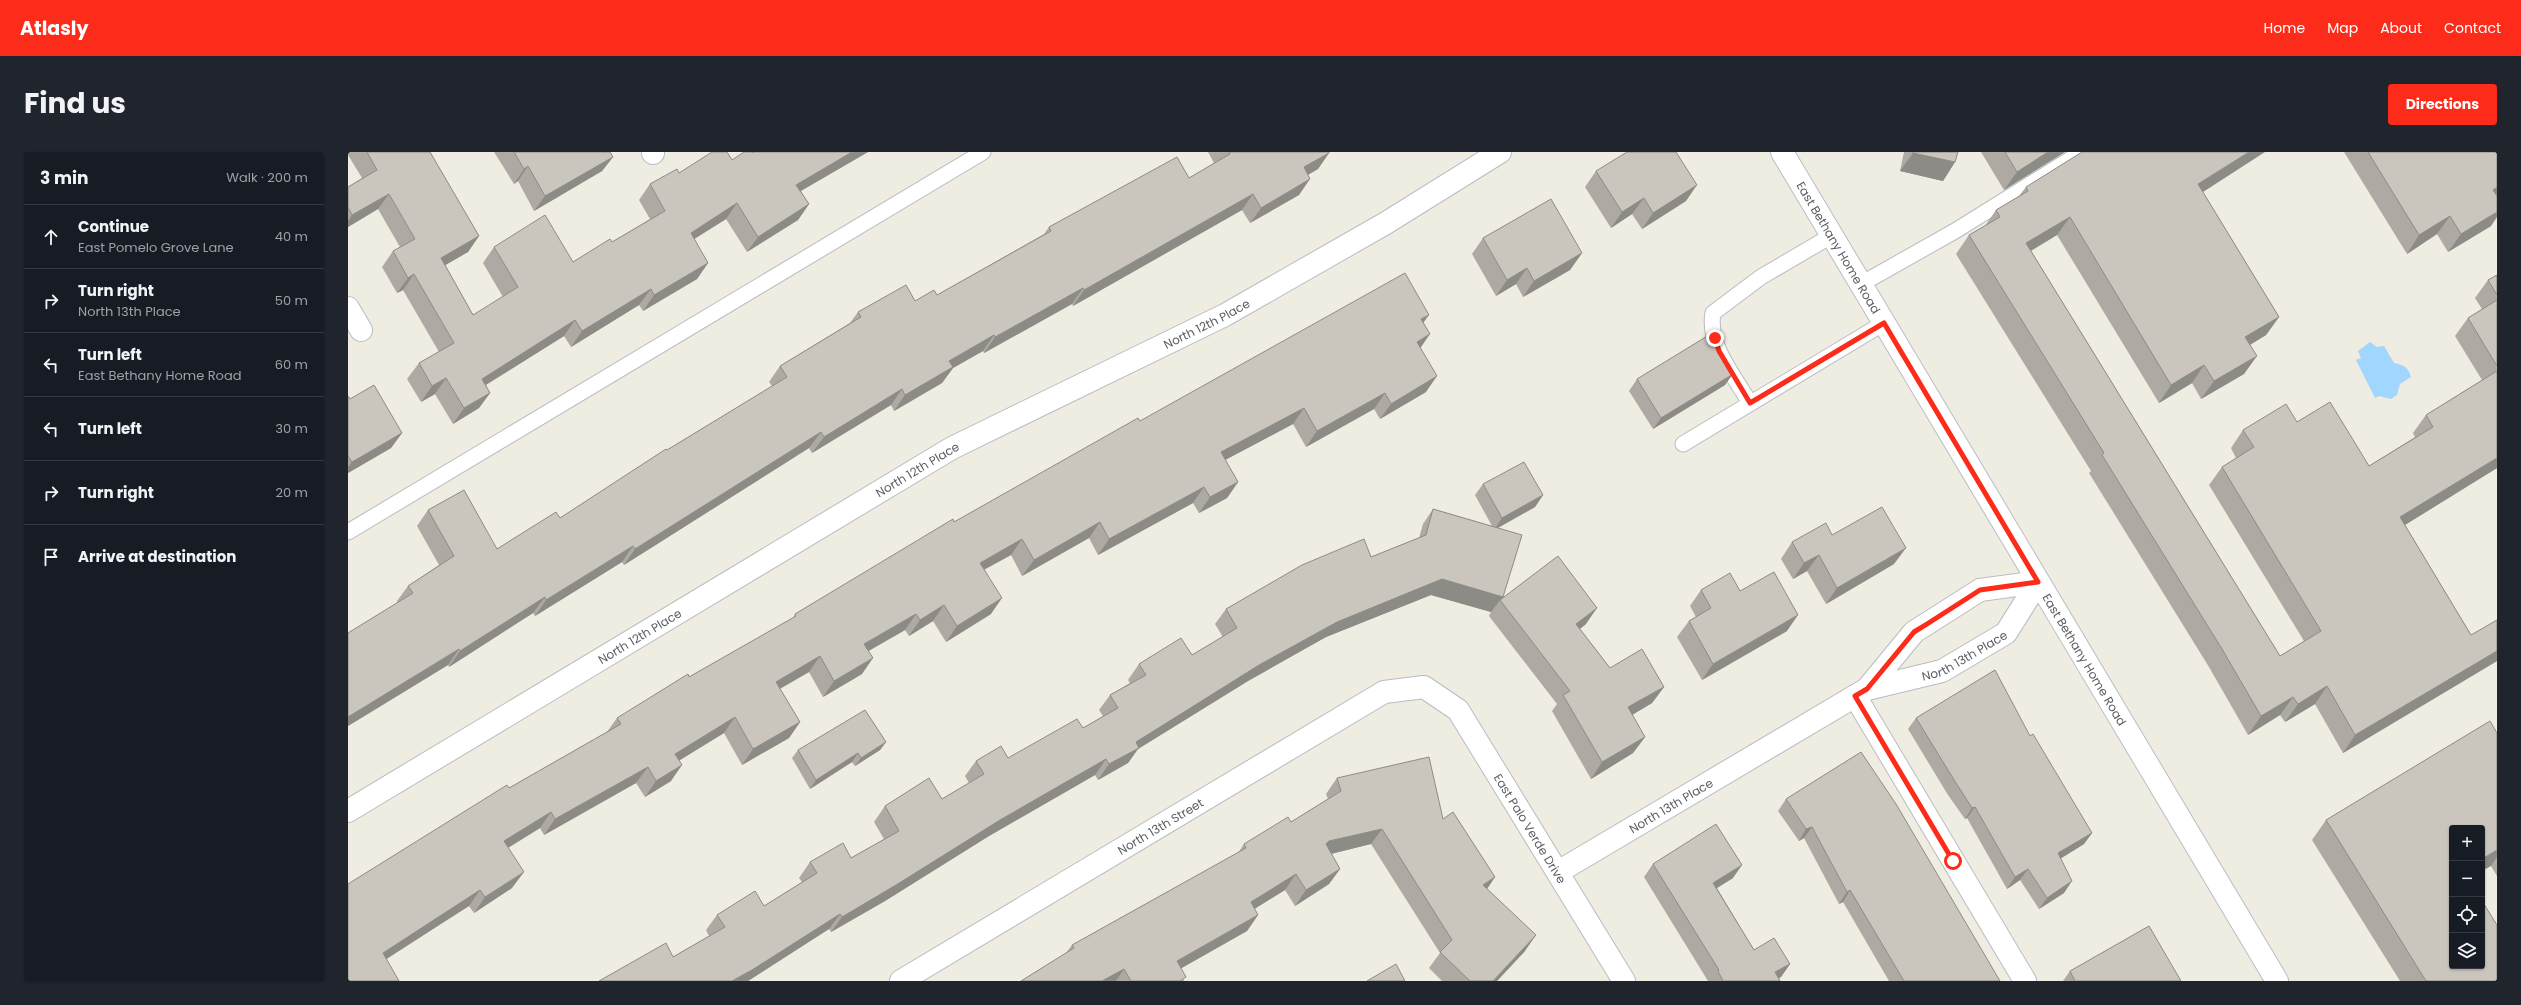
<!DOCTYPE html>
<html lang="en">
<head>
<meta charset="utf-8">
<style>
	body { margin:0; font-family:Poppins,sans-serif; background:#20242c; color:#f1f3f6 }
	.controls { position:absolute; right:12px; bottom:12px; display:grid; overflow:hidden; border-radius:4px; box-shadow:0 1px 3px #0004 }
	.controls button { width:36px; height:36px; display:grid; place-items:center; padding:0; border:0; border-bottom:1px solid #363941; background:#171b24; color:#f1f3f6; font:20px sans-serif }
	.stop { position:absolute; width:12px; height:12px; margin:-9px; border:3px solid #fc2b1a; border-radius:50%; background:#fff }
	.stop.end { background:#fc2b1a; border-color:#fff; box-shadow:0 1px 4px #0008 }
	.list { margin:0; padding:0; list-style:none }
	h2 { display:flex; justify-content:space-between; align-items:center; height:52px; margin:0; padding:0 16px; font-size:17px }
	h2 small { font-size:13px; font-weight:400; color:#9ea1a6 }
	.list li { display:grid; grid-template-columns:26px 1fr auto; gap:12px; align-items:center; box-sizing:border-box; height:64px; padding:0 16px; border-top:1px solid #363941 }
	.list b { display:block; font-size:15px; white-space:nowrap }
	.list p { margin:0; font-size:13px; white-space:nowrap; color:#9ea1a6 }
	.list em { font-size:13px; font-style:normal; color:#9ea1a6 }
	.icon { flex:none; width:22px; height:22px; fill:none; stroke:currentColor; stroke-width:2; stroke-linecap:round; stroke-linejoin:round }
	.map { position:relative; flex:none; width:2149px; height:829px; overflow:hidden; border-radius:4px }
	header { display:flex; align-items:center; gap:24px; box-sizing:border-box; height:56px; padding:0 20px; background:#fc2b1a; color:#fff }
	header strong { font-size:19px }
	nav { display:flex; gap:22px; margin-inline-start:auto; font-size:14px }
	.intro { display:flex; align-items:center; justify-content:space-between; box-sizing:border-box; height:96px; padding:0 24px }
	h1 { margin:0; font-size:28px }
	.button { padding:10px 18px; border-radius:4px; background:#fc2b1a; color:#fff; font-size:14px; font-weight:700 }
	main { display:flex; gap:24px; padding:0 24px }
	aside { flex:1; background:#171b24; border-radius:4px; box-shadow:0 1px 3px #0004 }
	.map>svg:first-child { display:block }
	.water { fill:#a1d6ff }
	.lines { fill:none; stroke-linecap:round; stroke-linejoin:round }
	.service-casing { stroke:#b9bcc2; stroke-width:17 }
	.minor-casing { stroke:#b9bcc2; stroke-width:24 }
	.secondary-casing { stroke:#babec5; stroke-width:24 }
	.service { stroke:#fff; stroke-width:15 }
	.minor { stroke:#fff; stroke-width:22 }
	.secondary { stroke:#fff; stroke-width:22 }
	.wall { fill:#aeaaa3 }
	.shaded-wall { fill:#8d8b85 }
	.building { fill:#cac6be; stroke:#8d8b85 }
	.route { stroke:#fc2b1a; stroke-width:5 }
	.labels { text-anchor:middle; dominant-baseline:central; stroke-width:3.5; stroke-linejoin:round; paint-order:stroke }
	.street-label { font-size:12px; fill:#5a5e64; stroke:#fff }
</style>
</head>
<body>
<header>
<strong>Atlasly</strong>
<nav><a>Home</a><a>Map</a><a>About</a><a>Contact</a></nav>
</header>
<div class="intro"><h1>Find us</h1><a class="button">Directions</a></div>
<main>
<aside>
<h2>3 min<small>Walk · 200 m</small></h2>
<ul class="list">
<li><svg class="icon" aria-label="ahead" viewBox="0 0 24 24"><path d="M12 20V5M6 11l6-6 6 6"/></svg><div><b>Continue</b><p>East Pomelo Grove Lane</p></div><em>40 m</em></li>
<li><svg class="icon" aria-label="right" viewBox="0 0 24 24"><path d="M7 20v-9h11M14 6l5 5-5 5"/></svg><div><b>Turn right</b><p>North 13th Place</p></div><em>50 m</em></li>
<li><svg class="icon" aria-label="left" viewBox="0 0 24 24"><path d="M17 20v-9H6M10 6l-5 5 5 5"/></svg><div><b>Turn left</b><p>East Bethany Home Road</p></div><em>60 m</em></li>
<li><svg class="icon" aria-label="left" viewBox="0 0 24 24"><path d="M17 20v-9H6M10 6l-5 5 5 5"/></svg><div><b>Turn left</b></div><em>30 m</em></li>
<li><svg class="icon" aria-label="right" viewBox="0 0 24 24"><path d="M7 20v-9h11M14 6l5 5-5 5"/></svg><div><b>Turn right</b></div><em>20 m</em></li>
<li><svg class="icon" aria-label="arrive" viewBox="0 0 24 24"><path d="M6 21V4h12l-3 4 3 4H6"/></svg><div><b>Arrive at destination</b></div></li>
</ul>
</aside>
<div class="map">
<svg width="2149" height="829" viewBox="0 0 2149 829">
	<rect width="100%" height="100%" fill="#efece1"/>
	<path class="water" d="M 2022,190 L 2029,195 L 2036,194 L 2046,211 C 2056,213 2060,215 2063,225 L 2052,232 L 2049,243 L 2043,247 L 2031,244 L 2027,246 L 2008,208 L 2013,206 L 2010,199 Z"/>
	<g class="lines">
		<defs>
			<path id="service" d="M 1513,132 L 1607,79 L 1734,0
				M 1402,251 C 1387,225 1359,193 1365,161 L 1413,125 L 1483,84
				M 1335,292 L 1536,171
				M 0,380 L 635,0"/>
			<g id="minor">
				<path d="M 305,0 L 305,1"/>
				<path d="M 0,156 L 13,178"/>
				<path d="M 1519,537 L 1566,480 L 1632,438 L 1690,430"/>
				<path d="M 1507,544 L 1677,829"/>
				<path id="s1" d="M 0,659 L 604,296 L 877,163 L 1038,71 L 1152,0"/>
				<path id="s2" d="M 1210,720 L 1519,537 L 1594,519 L 1658,481 L 1690,430"/>
				<path id="s3" d="M 553,829 L 1036,540 L 1076,535 L 1110,558 L 1276,829"/>
			</g>
			<g id="secondary">
				<path id="s4" d="M 1434,0 L 1929,829"/>
			</g>
		</defs>
		<use href="#service" class="service-casing"/>
		<use href="#minor" class="minor-casing"/>
		<use href="#secondary" class="secondary-casing"/>
		<use href="#service" class="service"/>
		<use href="#minor" class="minor"/>
		<use href="#secondary" class="secondary"/>
	</g>
	<path class="wall" d="M 0,0 L 82,0 L 131,84 L 120,100 L 97,113 L 125,163 L 155,145 L 135,111 L 146,95 L 225,110 L 264,90 L 302,67 L 291,48 L 302,32 L 331,21 L 384,8 L 405,0 L 520,0 L 453,39 L 461,52 L 450,68 L 399,100 L 378,67 L 346,87 L 360,111 L 349,127 L 295,159 L 291,153 L 223,195 L 216,184 L 138,233 L 142,241 L 131,256 L 105,272 L 87,242 L 73,250 L 59,227 L 71,211 L 91,200 L 55,138 L 49,141 L 34,115 L 45,99 L 52,95 L 30,57 L 0,75 L 0,35 L 14,26 L 0,3 Z
		M 146,0 L 262,0 L 265,5 L 254,19 L 186,59 L 170,29 L 166,32 Z
		M 860,0 L 981,0 L 981,1 L 970,17 L 960,23 L 951,43 L 902,71 L 894,58 L 725,154 L 724,152 L 636,201 L 635,199 L 605,216 L 594,231 L 546,259 L 543,253 L 464,301 L 461,296 L 276,413 L 274,410 L 187,464 L 185,461 L 101,515 L 100,513 L 0,574 L 0,481 L 49,451 L 49,449 L 60,434 L 91,413 L 69,374 L 80,358 L 149,397 L 212,366 L 319,298 L 424,234 L 421,230 L 432,214 L 502,171 L 510,160 L 567,149 L 589,143 L 696,82 L 701,75 L 841,26 L 866,11 Z
		M 1556,0 L 1610,0 L 1607,10 L 1595,29 L 1552,19 Z
		M 1633,0 L 1717,0 L 1656,38 Z
		M 1996,0 L 2149,0 L 2143,74 L 2100,100 L 2089,82 L 2059,102 Z
		M 1248,19 L 1338,49 L 1294,77 L 1284,62 L 1263,76 L 1237,35 Z
		M 1678,35 L 1855,40 L 1931,165 L 1918,183 L 1902,193 L 1896,222 L 1853,247 L 1844,231 L 1811,251 L 1709,83 L 1683,99 L 1932,504 L 1956,489 L 1861,333 L 1874,315 L 1888,306 L 1883,296 L 1895,278 L 1949,270 L 2021,314 L 2067,285 L 2065,281 L 2078,263 L 2134,228 L 2107,184 L 2120,166 L 2134,157 L 2127,146 L 2140,128 L 2149,123 L 2149,316 L 2057,373 L 2123,483 L 2149,468 L 2149,509 L 1995,601 L 1967,552 L 1937,570 L 1932,563 L 1900,583 L 1861,515 L 1741,321 L 1743,319 L 1608,102 L 1621,83 L 1637,74 L 1648,58 L 1671,44 Z
		M 1135,86 L 1234,101 L 1222,118 L 1175,145 L 1168,132 L 1148,144 L 1124,102 Z
		M 1075,171 L 1072,196 L 1078,240 L 1032,267 L 1026,257 L 958,295 L 945,272 L 877,308 L 890,330 L 879,346 L 851,361 L 845,351 L 750,403 L 741,386 L 674,424 L 663,403 L 636,418 L 643,462 L 598,490 L 585,469 L 561,484 L 557,478 L 520,499 L 514,522 L 475,545 L 461,520 L 432,537 L 452,570 L 441,586 L 394,613 L 376,581 L 331,608 L 323,629 L 297,645 L 288,631 L 196,683 L 192,676 L 160,696 L 164,736 L 126,761 L 121,754 L 0,829 L 161,636 L 259,580 L 269,566 L 445,466 L 447,462 L 606,370 L 792,269 Z
		M 1289,227 L 1377,233 L 1305,277 L 1281,239 Z
		M 0,244 L 2,247 L 54,281 L 43,296 L 0,321 Z
		M 1135,332 L 1195,343 L 1187,355 L 1150,376 L 1155,445 L 1238,472 L 1232,477 L 1262,516 L 1316,535 L 1304,551 L 1284,563 L 1297,585 L 1285,601 L 1243,627 L 1204,559 L 1209,552 L 1141,464 L 1143,460 L 1083,443 L 978,485 L 900,529 L 790,597 L 780,611 L 750,628 L 747,623 L 641,684 L 537,749 L 483,780 L 481,777 L 400,829 L 251,829 L 325,805 L 361,784 L 358,778 L 369,763 L 416,754 L 454,730 L 451,726 L 462,710 L 503,706 L 536,687 L 526,670 L 537,654 L 594,647 L 621,631 L 617,624 L 628,609 L 660,606 L 735,576 L 755,564 L 751,558 L 762,543 L 782,531 L 780,528 L 791,512 L 844,503 L 875,485 L 867,472 L 878,457 L 1023,405 L 1071,386 L 1075,372 L 1085,357 L 1144,374 L 1127,343 Z
		M 1484,383 L 1546,412 L 1478,452 L 1459,419 L 1445,427 L 1433,407 L 1444,390 Z
		M 1353,438 L 1392,439 L 1439,479 L 1354,528 L 1329,485 L 1341,469 L 1348,465 L 1342,454 Z
		M 1568,566 L 1682,584 L 1744,681 L 1736,692 L 1712,707 L 1716,741 L 1691,757 L 1672,728 L 1659,737 L 1619,666 L 1617,667 L 1600,643 L 1560,577 Z
		M 2149,581 L 2149,724 L 2143,714 L 2104,676 L 2149,829 L 2052,829 L 1964,688 L 1978,668 Z
		M 538,590 L 532,598 L 507,614 L 504,610 L 462,637 L 444,606 L 450,598 Z
		M 989,626 L 1095,667 L 1147,725 L 1139,737 L 1177,799 L 1149,829 L 1094,829 L 1081,816 L 1092,801 L 1023,692 L 983,702 L 992,717 L 981,732 L 947,754 L 937,738 L 906,757 L 910,763 L 899,779 L 833,816 L 836,829 L 673,829 L 718,801 L 724,793 L 890,701 L 896,692 L 943,670 L 980,647 L 978,642 Z
		M 1438,647 L 1652,829 L 1541,829 L 1495,750 L 1491,752 L 1456,686 L 1451,689 L 1430,659 Z
		M 1305,712 L 1385,726 L 1369,736 L 1406,798 L 1442,812 L 1433,825 L 1431,826 L 1432,829 L 1360,829 L 1296,725 Z
		M 1722,819 L 1833,829 L 1715,829 Z"/>
	<path class="shaded-wall" d="M 504,0 L 520,0 L 437,48 L 448,33 Z
		M 1700,0 L 1717,0 L 1656,38 L 1669,20 Z
		M 1901,0 L 1917,0 L 1838,51 L 1850,32 Z
		M 981,1 L 970,17 L 945,31 L 956,15 Z
		M 1565,1 L 1607,10 L 1595,29 L 1552,19 Z
		M 265,5 L 254,19 L 186,59 L 197,44 Z
		M 180,14 L 170,29 L 166,32 L 176,17 Z
		M 962,27 L 951,43 L 902,71 L 913,56 Z
		M 1349,33 L 1338,49 L 1294,77 L 1305,61 Z
		M 2149,35 L 2149,45 L 2145,38 Z
		M 41,42 L 30,57 L 0,75 L 0,69 L 4,63 Z
		M 905,42 L 894,58 L 725,154 L 736,138 Z
		M 1296,46 L 1284,62 L 1263,76 L 1274,60 Z
		M 389,51 L 378,67 L 332,96 L 343,81 Z
		M 461,52 L 450,68 L 399,100 L 410,85 Z
		M 2149,60 L 2149,65 L 2143,74 L 2100,100 L 2113,82 Z
		M 2102,64 L 2089,82 L 2059,102 L 2071,83 Z
		M 1722,65 L 1709,83 L 1665,109 L 1678,91 Z
		M 131,84 L 120,100 L 82,122 L 93,106 Z
		M 1234,101 L 1222,118 L 1175,145 L 1186,129 Z
		M 360,111 L 349,127 L 295,159 L 306,143 Z
		M 1179,116 L 1168,132 L 1148,144 L 1159,128 Z
		M 66,122 L 55,138 L 49,141 L 60,126 Z
		M 735,136 L 724,152 L 636,201 L 647,185 Z
		M 303,137 L 291,153 L 223,195 L 234,179 Z
		M 1081,163 L 1070,178 L 1073,167 Z
		M 1931,165 L 1918,183 L 1885,203 L 1897,185 Z
		M 227,168 L 216,184 L 123,242 L 134,227 Z
		M 1082,182 L 1071,198 L 1069,190 Z
		M 646,183 L 635,199 L 605,216 L 594,231 L 546,259 L 557,243 L 601,209 Z
		M 1909,204 L 1896,222 L 1853,247 L 1866,229 Z
		M 1856,213 L 1844,231 L 1811,251 L 1823,233 Z
		M 1385,222 L 1377,233 L 1305,277 L 1313,266 Z
		M 1089,224 L 1078,240 L 1032,267 L 1043,252 Z
		M 98,226 L 87,242 L 73,250 L 84,234 Z
		M 554,237 L 543,253 L 464,301 L 476,285 Z
		M 142,241 L 131,256 L 105,272 L 116,256 Z
		M 1037,241 L 1026,257 L 958,295 L 969,279 Z
		M 956,256 L 945,272 L 862,316 L 873,300 Z
		M 473,280 L 461,296 L 276,413 L 287,397 Z
		M 54,281 L 43,296 L 0,321 L 0,315 L 4,310 Z
		M 2149,306 L 2149,316 L 2039,384 L 2052,365 Z
		M 890,330 L 879,346 L 851,361 L 862,345 Z
		M 856,335 L 845,351 L 750,403 L 761,387 Z
		M 1195,343 L 1187,355 L 1146,378 L 1154,366 Z
		M 752,370 L 741,386 L 674,424 L 686,408 Z
		M 674,387 L 663,403 L 620,426 L 632,411 Z
		M 285,394 L 274,410 L 187,464 L 198,448 Z
		M 1558,396 L 1546,412 L 1478,452 L 1489,436 Z
		M 1471,403 L 1459,419 L 1445,427 L 1456,411 Z
		M 1094,427 L 1155,445 L 1153,449 L 1152,448 L 1143,460 L 1083,443 L 978,485 L 900,529 L 790,597 L 780,611 L 750,628 L 761,612 L 788,590 L 911,513 L 989,470 Z
		M 197,445 L 185,461 L 101,515 L 112,499 Z
		M 654,446 L 643,462 L 598,490 L 609,474 Z
		M 596,453 L 585,469 L 561,484 L 572,468 Z
		M 1249,456 L 1238,472 L 1217,488 L 1228,472 Z
		M 568,462 L 557,478 L 505,508 L 516,492 Z
		M 1450,463 L 1439,479 L 1354,528 L 1365,512 Z
		M 111,497 L 100,513 L 0,574 L 0,565 Z
		M 2149,499 L 2149,509 L 1995,601 L 2007,583 Z
		M 472,504 L 461,520 L 417,545 L 428,530 Z
		M 525,506 L 514,522 L 475,545 L 486,529 Z
		M 1979,534 L 1967,552 L 1937,570 L 1950,552 Z
		M 1316,535 L 1304,551 L 1269,572 L 1280,555 Z
		M 1945,545 L 1932,563 L 1900,583 L 1913,564 Z
		M 387,565 L 376,581 L 316,618 L 327,602 Z
		M 452,570 L 441,586 L 394,613 L 405,597 Z
		M 1297,585 L 1285,601 L 1243,627 L 1254,610 Z
		M 538,590 L 532,598 L 507,614 L 513,606 Z
		M 510,601 L 504,610 L 462,637 L 468,628 Z
		M 758,607 L 747,623 L 641,684 L 537,749 L 483,780 L 494,765 L 652,668 Z
		M 334,613 L 323,629 L 297,645 L 308,629 Z
		M 300,615 L 288,631 L 196,683 L 207,667 Z
		M 1627,655 L 1619,666 L 1617,667 L 1624,656 Z
		M 203,660 L 192,676 L 145,705 L 156,689 Z
		M 1464,675 L 1456,686 L 1451,689 L 1458,677 Z
		M 1034,677 L 1023,692 L 970,705 L 978,692 L 981,689 Z
		M 1744,681 L 1736,692 L 1702,713 L 1710,701 Z
		M 2149,698 L 2149,705 L 2143,714 L 2134,719 L 2134,707 Z
		M 1394,713 L 1385,726 L 1356,744 L 1365,731 Z
		M 992,717 L 981,732 L 947,754 L 958,738 Z
		M 1680,717 L 1672,728 L 1659,737 L 1667,725 Z
		M 176,720 L 164,736 L 126,761 L 137,745 Z
		M 948,722 L 937,738 L 892,766 L 903,750 Z
		M 1147,725 L 1136,741 L 1135,733 Z
		M 1724,729 L 1716,741 L 1691,757 L 1699,746 Z
		M 132,738 L 121,754 L 23,817 L 35,801 Z
		M 1502,738 L 1495,750 L 1491,752 L 1499,740 Z
		M 492,762 L 481,777 L 400,829 L 384,829 Z
		M 910,763 L 899,779 L 818,825 L 829,809 Z
		M 1188,783 L 1177,799 L 1149,829 L 1145,829 Z
		M 1442,812 L 1433,825 L 1426,829 L 1427,820 Z
		M 776,817 L 768,829 L 754,829 Z"/>
	<path class="building" d="M 19,0 L 82,0 L 131,84 L 93,106 L 125,163 L 170,135 L 146,95 L 197,63 L 225,110 L 262,87 L 264,90 L 317,59 L 302,32 L 329,17 L 331,21 L 364,0 L 379,0 L 384,8 L 396,0 L 404,0 L 404,1 L 405,0 L 504,0 L 448,33 L 461,52 L 410,85 L 389,51 L 343,81 L 360,111 L 306,143 L 303,137 L 234,179 L 227,168 L 134,227 L 142,241 L 116,256 L 98,226 L 84,234 L 71,211 L 106,191 L 66,122 L 60,126 L 45,99 L 67,87 L 41,42 L 4,63 L 0,55 L 0,35 L 29,18 Z
		M 166,0 L 262,0 L 265,5 L 197,44 L 180,14 L 176,17 Z
		M 881,0 L 981,0 L 981,1 L 956,15 L 962,27 L 913,56 L 905,42 L 736,138 L 735,136 L 647,185 L 646,183 L 601,209 L 605,215 L 557,243 L 554,237 L 476,285 L 473,280 L 287,397 L 285,394 L 198,448 L 197,445 L 112,499 L 111,497 L 0,565 L 0,481 L 65,441 L 60,434 L 106,404 L 80,358 L 116,338 L 149,397 L 208,360 L 212,366 L 318,297 L 319,298 L 439,225 L 432,214 L 513,165 L 510,160 L 558,133 L 567,149 L 586,138 L 589,143 L 703,79 L 701,75 L 829,5 L 841,26 L 882,2 Z
		M 1279,0 L 1328,0 L 1349,33 L 1305,61 L 1296,46 L 1274,60 L 1248,19 Z
		M 1565,0 L 1610,0 L 1607,10 L 1565,1 Z
		M 1657,0 L 1700,0 L 1669,20 Z
		M 1734,0 L 1901,0 L 1850,32 L 1931,165 L 1897,185 L 1909,204 L 1866,229 L 1856,213 L 1823,233 L 1722,65 L 1678,91 L 1932,504 L 1973,479 L 1874,315 L 1906,295 L 1895,278 L 1938,252 L 1949,270 L 1982,250 L 2021,314 L 2085,275 L 2078,263 L 2149,219 L 2149,306 L 2052,365 L 2123,483 L 2149,468 L 2149,499 L 2007,583 L 1979,534 L 1950,552 L 1945,545 L 1913,564 L 1874,497 L 1754,303 L 1756,301 L 1621,83 L 1652,65 L 1648,58 L 1680,39 L 1678,35 Z
		M 2020,0 L 2149,0 L 2149,35 L 2145,38 L 2149,44 L 2149,60 L 2113,82 L 2102,64 L 2071,83 Z
		M 1203,47 L 1234,101 L 1186,129 L 1179,116 L 1159,128 L 1135,86 Z
		M 1057,121 L 1081,163 L 1073,167 L 1082,182 L 1069,190 L 1089,224 L 1043,252 L 1037,241 L 969,279 L 956,256 L 873,300 L 890,330 L 862,345 L 856,335 L 761,387 L 752,370 L 686,408 L 674,387 L 632,411 L 654,446 L 609,474 L 596,453 L 572,468 L 568,462 L 516,492 L 525,506 L 486,529 L 472,504 L 428,530 L 452,570 L 405,597 L 387,565 L 327,602 L 334,613 L 308,629 L 300,615 L 207,667 L 203,660 L 156,689 L 176,720 L 137,745 L 132,738 L 35,801 L 51,829 L 0,829 L 0,732 L 159,633 L 161,636 L 273,572 L 269,566 L 340,522 L 341,525 L 448,464 L 447,462 L 605,367 L 606,370 L 790,266 L 792,269 Z
		M 2149,123 L 2149,143 L 2140,128 Z
		M 2149,148 L 2149,214 L 2120,166 Z
		M 1361,183 L 1385,222 L 1313,266 L 1289,227 Z
		M 26,233 L 54,281 L 4,310 L 0,304 L 0,244 L 2,247 Z
		M 1176,310 L 1195,343 L 1154,366 L 1135,332 Z
		M 1534,355 L 1558,396 L 1489,436 L 1471,403 L 1456,411 L 1444,390 L 1478,371 L 1484,383 Z
		M 1085,357 L 1174,383 L 1155,445 L 1094,427 L 989,470 L 911,513 L 788,590 L 791,596 L 761,612 L 758,607 L 652,668 L 548,733 L 494,765 L 492,762 L 404,818 L 384,829 L 251,829 L 318,791 L 325,805 L 377,775 L 369,763 L 407,739 L 416,754 L 469,721 L 462,710 L 495,691 L 503,706 L 551,679 L 537,654 L 581,626 L 594,647 L 636,622 L 628,609 L 653,594 L 660,606 L 729,567 L 735,576 L 770,556 L 762,543 L 798,523 L 791,512 L 833,486 L 844,503 L 889,476 L 878,457 L 954,413 L 1016,387 L 1023,405 L 1078,383 Z
		M 1210,404 L 1249,456 L 1228,472 L 1262,516 L 1294,497 L 1316,535 L 1280,555 L 1297,585 L 1254,610 L 1215,543 L 1222,539 L 1152,448 Z
		M 1426,420 L 1450,463 L 1365,512 L 1341,469 L 1363,456 L 1353,438 L 1382,421 L 1392,439 Z
		M 1647,518 L 1682,584 L 1685,582 L 1744,681 L 1710,701 L 1724,729 L 1699,746 L 1680,717 L 1667,725 L 1627,655 L 1624,656 L 1608,631 L 1568,566 Z
		M 517,558 L 538,590 L 513,606 L 510,601 L 468,628 L 450,598 Z
		M 2142,569 L 2149,581 L 2149,698 L 2134,707 L 2134,676 L 2104,676 L 2104,814 L 2134,814 L 2134,749 L 2149,773 L 2149,829 L 2078,829 L 1978,668 Z
		M 1513,600 L 1548,652 L 1652,829 L 1556,829 L 1502,738 L 1499,740 L 1464,675 L 1458,677 L 1438,647 Z
		M 1081,605 L 1095,667 L 1105,660 L 1147,725 L 1135,733 L 1188,783 L 1145,829 L 1122,829 L 1092,800 L 1104,788 L 1034,677 L 981,689 L 978,692 L 992,717 L 958,738 L 948,722 L 903,750 L 910,763 L 829,809 L 838,825 L 832,829 L 783,829 L 776,817 L 754,829 L 673,829 L 726,796 L 724,793 L 898,696 L 896,692 L 940,665 L 943,670 L 993,639 L 989,626 Z
		M 1368,672 L 1394,713 L 1365,731 L 1406,798 L 1426,786 L 1442,812 L 1427,820 L 1432,829 L 1375,829 L 1370,819 L 1371,818 L 1305,712 Z
		M 1801,774 L 1833,829 L 1727,829 L 1722,819 Z
		M 1048,812 L 1057,829 L 1019,829 Z"/>
	<g class="lines">
		<path class="route" d="M 1367,186 L 1371,199 L 1402,251 L 1536,171 L 1690,430 L 1632,438 L 1579,472 L 1566,480 L 1519,537 L 1507,544 L 1605,709"/>
	</g>
	<g class="labels">
		<g class="street-label">
			<text stroke="none"><textPath href="#s4" startOffset="111">East Bethany Home Road</textPath></text>
			<text stroke="none"><textPath href="#s1" startOffset="988">North 12th Place</textPath></text>
			<text stroke="none"><textPath href="#s1" startOffset="664">North 12th Place</textPath></text>
			<text stroke="none"><textPath href="#s1" startOffset="340">North 12th Place</textPath></text>
			<text stroke="none"><textPath href="#s2" startOffset="463">North 13th Place</textPath></text>
			<text stroke="none"><textPath href="#s4" startOffset="591">East Bethany Home Road</textPath></text>
			<text stroke="none"><textPath href="#s2" startOffset="131">North 13th Place</textPath></text>
			<text stroke="none"><textPath href="#s3" startOffset="302">North 13th Street</textPath></text>
			<text stroke="none"><textPath href="#s3" startOffset="783">East Palo Verde Drive</textPath></text>
		</g>
	</g>
</svg>
<div class="controls">
<button>+</button>
<button>−</button>
<button><svg class="icon" aria-label="locate" viewBox="0 0 24 24"><circle cx="12" cy="12" r="6"/><path d="M12 2v4M12 18v4M2 12h4M18 12h4"/></svg></button>
<button><svg class="icon" aria-label="layers" viewBox="0 0 24 24"><path d="M12 4l9 5-9 5-9-5zM3 14l9 5 9-5"/></svg></button>
</div>
<div class="stop" style="left:1605px;top:709px"></div>
<div class="stop end" style="left:1367px;top:186px"></div>
</div>
</main>
</body>
</html>
